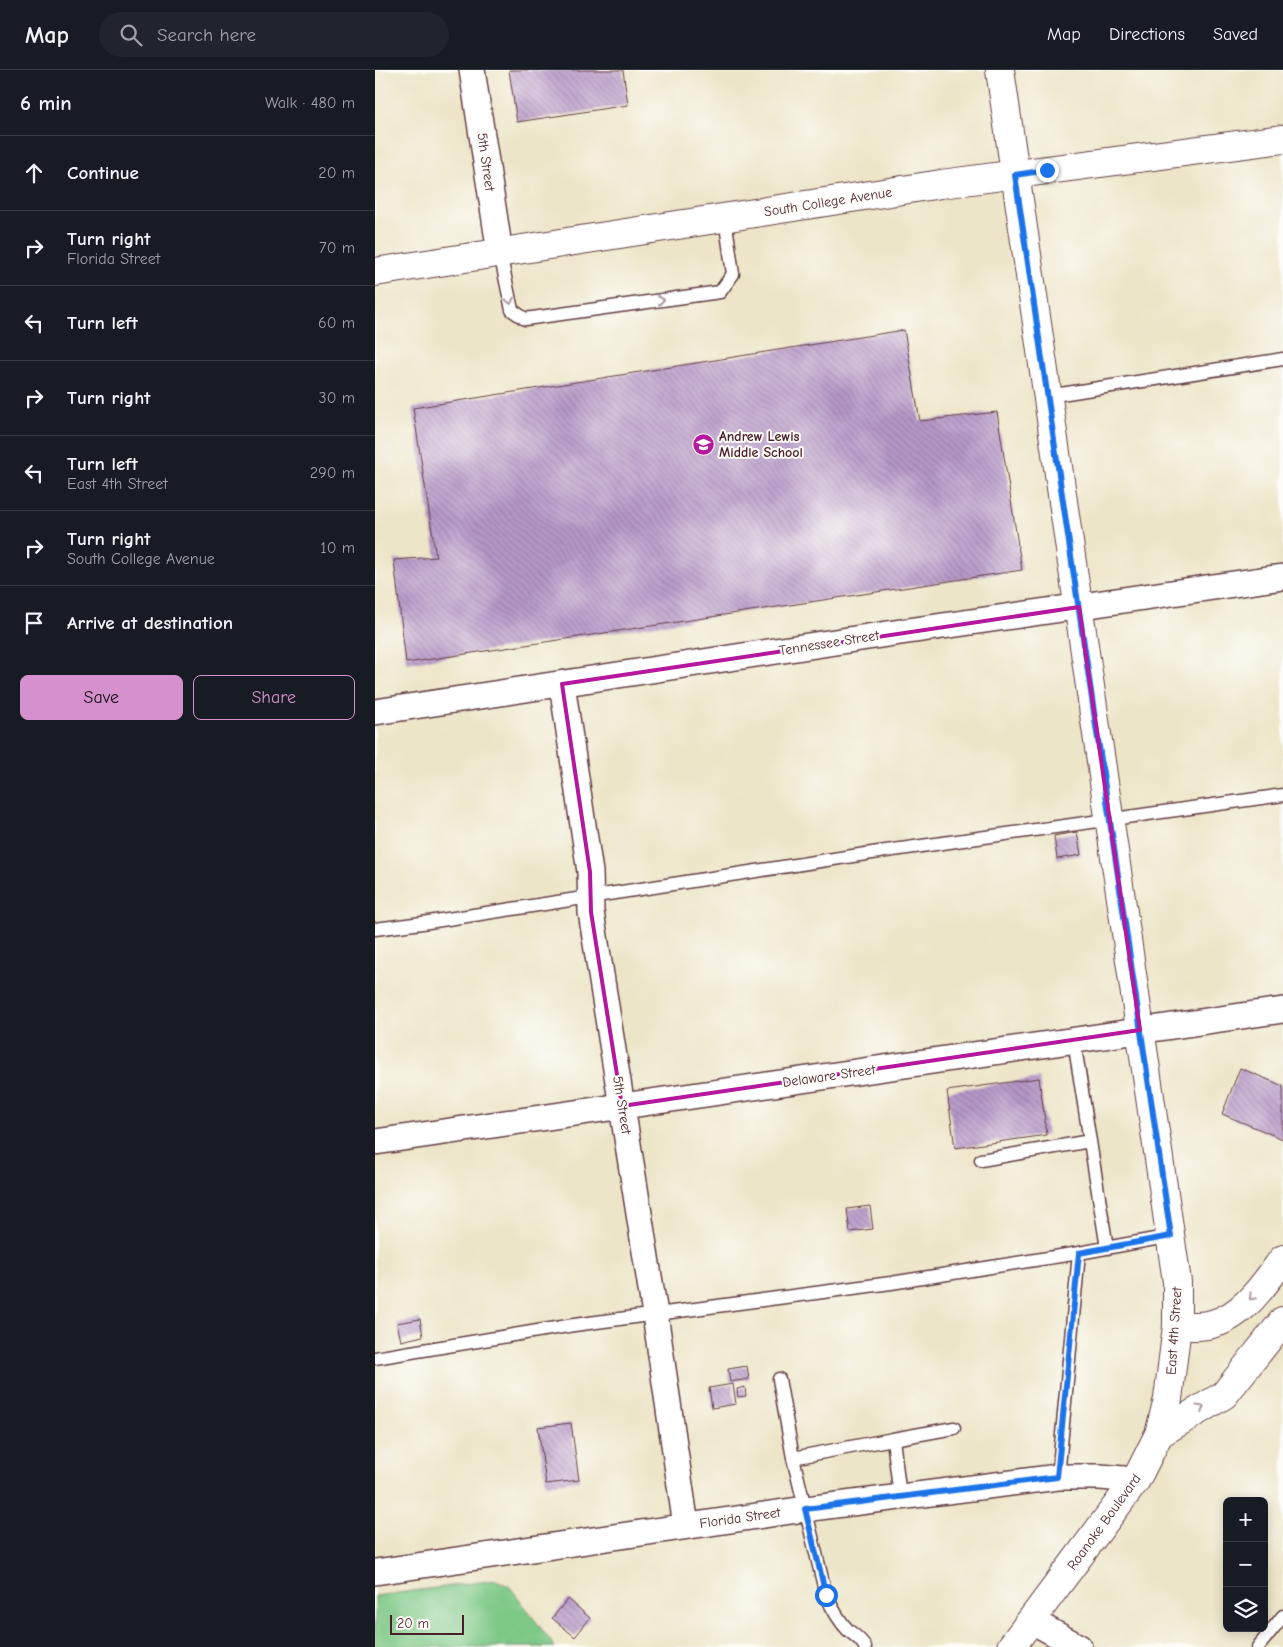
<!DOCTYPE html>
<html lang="en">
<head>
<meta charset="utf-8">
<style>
	body { margin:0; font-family:"Comic Neue",sans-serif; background:#20242c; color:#f1f3f6 }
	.controls { position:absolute; right:15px; bottom:15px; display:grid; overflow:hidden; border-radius:8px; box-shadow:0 2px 12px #0003 }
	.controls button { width:45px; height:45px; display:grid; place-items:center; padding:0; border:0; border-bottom:1px solid #363941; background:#171b24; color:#f1f3f6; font:25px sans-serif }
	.scale { position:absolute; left:15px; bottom:12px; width:74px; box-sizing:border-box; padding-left:5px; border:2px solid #4a1f2b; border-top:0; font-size:14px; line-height:18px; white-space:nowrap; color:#4a1f2b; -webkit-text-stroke:4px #fdfcf7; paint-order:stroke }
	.stop { position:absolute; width:15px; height:15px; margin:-11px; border:4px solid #1a73e8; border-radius:50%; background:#fff }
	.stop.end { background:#1a73e8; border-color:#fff; box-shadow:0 1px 5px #0008 }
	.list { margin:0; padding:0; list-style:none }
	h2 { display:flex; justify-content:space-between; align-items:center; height:65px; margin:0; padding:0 20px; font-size:21px }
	h2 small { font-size:16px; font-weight:400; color:#9ea1a6 }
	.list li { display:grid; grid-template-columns:32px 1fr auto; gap:15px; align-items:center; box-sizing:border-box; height:75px; padding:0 20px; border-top:1px solid #363941 }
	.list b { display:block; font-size:19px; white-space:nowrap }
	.list p { margin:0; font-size:16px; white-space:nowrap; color:#9ea1a6 }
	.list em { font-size:16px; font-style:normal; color:#9ea1a6 }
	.actions { display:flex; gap:10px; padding:15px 20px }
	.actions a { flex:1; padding:11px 0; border:1px solid #d690ce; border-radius:8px; text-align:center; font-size:18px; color:#d690ce }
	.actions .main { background:#d690ce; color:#111 }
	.icon { flex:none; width:28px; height:28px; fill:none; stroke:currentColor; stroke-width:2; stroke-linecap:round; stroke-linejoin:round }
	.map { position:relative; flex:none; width:908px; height:1577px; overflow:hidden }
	header { display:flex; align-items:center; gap:30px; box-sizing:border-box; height:70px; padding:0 25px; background:#171b24; border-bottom:1px solid #363941 }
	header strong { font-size:24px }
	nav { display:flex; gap:28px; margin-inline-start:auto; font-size:18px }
	.search { width:350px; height:45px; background:#20242c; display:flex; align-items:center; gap:12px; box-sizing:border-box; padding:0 18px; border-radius:28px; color:#9ea1a6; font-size:19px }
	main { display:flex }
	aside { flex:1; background:#171b24 }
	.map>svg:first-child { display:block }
	.green { fill:#7dc886; stroke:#647458 }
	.building { fill:url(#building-back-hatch) }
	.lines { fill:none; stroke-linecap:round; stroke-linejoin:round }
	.lane-casing { stroke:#623d43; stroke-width:15 }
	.street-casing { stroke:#623d43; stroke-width:28 }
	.secondary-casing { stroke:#623d43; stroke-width:30 }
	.primary-casing { stroke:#623d43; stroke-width:30 }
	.lane { stroke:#fff; stroke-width:12 }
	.street { stroke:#fff; stroke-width:25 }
	.secondary { stroke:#fff; stroke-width:28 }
	.primary { stroke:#fff; stroke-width:28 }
	.oneway { stroke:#ae9aa0 }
	.route { stroke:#1a73e8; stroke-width:6 }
	.marked { fill:none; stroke:#b5179e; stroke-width:4; stroke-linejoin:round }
	.labels { text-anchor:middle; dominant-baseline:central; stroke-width:4; stroke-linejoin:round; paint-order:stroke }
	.street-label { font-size:14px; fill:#4a1f2b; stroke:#fdfcf7 }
	.poi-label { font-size:14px; font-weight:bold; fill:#4a1f2b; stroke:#fdfcf7; text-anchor:start }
</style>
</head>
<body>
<header>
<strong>Map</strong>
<div class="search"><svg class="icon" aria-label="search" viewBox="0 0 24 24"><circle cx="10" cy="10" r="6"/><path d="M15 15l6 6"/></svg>Search here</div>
<nav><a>Map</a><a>Directions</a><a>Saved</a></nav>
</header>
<main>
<aside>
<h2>6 min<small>Walk · 480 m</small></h2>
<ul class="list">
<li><svg class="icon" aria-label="ahead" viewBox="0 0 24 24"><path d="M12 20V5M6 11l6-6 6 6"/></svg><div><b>Continue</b></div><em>20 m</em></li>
<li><svg class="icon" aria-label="right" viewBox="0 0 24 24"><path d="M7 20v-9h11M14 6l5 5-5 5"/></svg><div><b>Turn right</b><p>Florida Street</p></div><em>70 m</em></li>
<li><svg class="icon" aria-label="left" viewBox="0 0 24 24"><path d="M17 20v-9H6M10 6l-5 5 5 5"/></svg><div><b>Turn left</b></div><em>60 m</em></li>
<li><svg class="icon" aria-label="right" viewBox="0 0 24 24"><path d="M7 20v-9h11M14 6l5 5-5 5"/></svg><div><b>Turn right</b></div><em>30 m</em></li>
<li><svg class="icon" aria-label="left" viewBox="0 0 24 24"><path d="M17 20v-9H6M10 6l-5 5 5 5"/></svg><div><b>Turn left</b><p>East 4th Street</p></div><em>290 m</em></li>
<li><svg class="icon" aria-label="right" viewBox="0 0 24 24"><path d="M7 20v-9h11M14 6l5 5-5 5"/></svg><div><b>Turn right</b><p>South College Avenue</p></div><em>10 m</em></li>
<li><svg class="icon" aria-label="arrive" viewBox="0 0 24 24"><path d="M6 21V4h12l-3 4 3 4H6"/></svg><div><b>Arrive at destination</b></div></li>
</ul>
<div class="actions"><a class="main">Save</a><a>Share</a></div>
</aside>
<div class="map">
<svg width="908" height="1577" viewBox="0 0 908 1577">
	<defs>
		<pattern id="building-back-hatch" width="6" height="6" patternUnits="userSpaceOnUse" patternTransform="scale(1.25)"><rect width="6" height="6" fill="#b697c8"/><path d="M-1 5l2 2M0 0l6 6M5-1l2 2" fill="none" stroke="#967ba3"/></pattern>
	</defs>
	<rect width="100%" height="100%" fill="#fdfcf7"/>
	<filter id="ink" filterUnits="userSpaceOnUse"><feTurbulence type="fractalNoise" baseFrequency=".02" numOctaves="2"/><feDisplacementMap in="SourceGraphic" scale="10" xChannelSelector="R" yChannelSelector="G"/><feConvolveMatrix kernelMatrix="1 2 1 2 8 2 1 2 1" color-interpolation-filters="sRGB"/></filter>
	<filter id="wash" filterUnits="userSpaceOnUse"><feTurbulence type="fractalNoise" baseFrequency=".0096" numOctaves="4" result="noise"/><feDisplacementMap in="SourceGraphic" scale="20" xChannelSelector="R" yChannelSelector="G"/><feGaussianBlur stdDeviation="1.12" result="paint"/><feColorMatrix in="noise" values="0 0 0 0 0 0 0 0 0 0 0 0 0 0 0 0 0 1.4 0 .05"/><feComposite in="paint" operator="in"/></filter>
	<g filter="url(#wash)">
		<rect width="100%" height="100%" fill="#ede5c8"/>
		<path class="green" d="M 121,1510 L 135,1517 L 180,1577 L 0,1577 L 0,1526 Z"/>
		<g id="blocks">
			<path class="building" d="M 134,0 L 248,0 L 253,35 L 142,52 Z
				M 529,260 L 545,351 L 622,342 L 647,500 L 31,593 L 19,490 L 61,487 L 38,338 Z
				M 702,762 L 706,785 L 682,789 L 679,766 Z
				M 865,998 L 908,1016 L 908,1069 L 847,1044 Z
				M 664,1008 L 672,1065 L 580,1078 L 572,1021 Z
				M 495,1136 L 498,1159 L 475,1162 L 472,1139 Z
				M 45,1249 L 48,1266 L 26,1271 L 22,1253 Z
				M 372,1296 L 374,1309 L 355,1312 L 353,1299 Z
				M 358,1314 L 361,1334 L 337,1338 L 334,1318 Z
				M 370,1317 L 371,1326 L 363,1327 L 362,1319 Z
				M 196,1353 L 204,1410 L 171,1414 L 163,1357 Z
				M 193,1529 L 215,1548 L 200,1567 L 177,1548 Z"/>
		</g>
	</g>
	<g filter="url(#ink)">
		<use href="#blocks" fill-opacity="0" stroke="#623d43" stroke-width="1"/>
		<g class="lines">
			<defs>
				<path id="lane" d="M 125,183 L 137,240 L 150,249 L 345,222 L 358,204 L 350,148
					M 673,326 L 908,289
					M 0,859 L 47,853 L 497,783 L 908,725
					M 699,971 L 732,1178
					M 606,1090 L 715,1071
					M 0,1288 L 199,1255 L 516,1213 L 704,1183 L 796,1166
					M 404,1309 L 418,1388
					M 683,1407 L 704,1183
					M 525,1427 L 518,1369 L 579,1358
					M 490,1577 C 486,1569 480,1566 473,1560 C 463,1550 457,1538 451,1525 L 418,1388 L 518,1369
					M 883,1577 L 908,1546"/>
				<path id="street" d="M 97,0 L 125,183
					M 187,614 L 215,802 L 216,842 L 280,1244 L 311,1456
					M 0,642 L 519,563 L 908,507
					M 0,1072 L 908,940
					M 0,1502 L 430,1439 L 683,1407 L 725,1407 L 761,1410
					M 657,1551 L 704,1577"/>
				<path id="secondary" d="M 625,0 L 802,1212 L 802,1256 L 793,1329 L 784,1364 L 761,1410 L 636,1577
					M 802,1256 C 813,1256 826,1257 837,1254 C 869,1246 889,1214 908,1189
					M 784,1364 L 849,1325 L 908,1251"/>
				<path id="primary" d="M 0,202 L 566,114 L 908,69"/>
			</defs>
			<use href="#lane" class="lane-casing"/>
			<use href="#street" class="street-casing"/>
			<use href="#secondary" class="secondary-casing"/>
			<use href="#primary" class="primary-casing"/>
			<use href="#lane" class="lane"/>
			<use href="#street" class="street"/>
			<use href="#secondary" class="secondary"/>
			<use href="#primary" class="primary"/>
		</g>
		<defs><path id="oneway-chevron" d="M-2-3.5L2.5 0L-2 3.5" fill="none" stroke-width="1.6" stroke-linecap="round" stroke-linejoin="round" transform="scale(1.25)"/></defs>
		<g class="oneway">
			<use href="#oneway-chevron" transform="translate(286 230) rotate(-8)"/>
			<use href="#oneway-chevron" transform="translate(135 231) rotate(78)"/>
			<use href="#oneway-chevron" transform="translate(877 1227) rotate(134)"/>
			<use href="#oneway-chevron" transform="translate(826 1338) rotate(-31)"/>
		</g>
	</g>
	<g class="lines" filter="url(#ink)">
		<path class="route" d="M 451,1525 L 430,1439 L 682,1407 L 704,1183 L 796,1166 L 640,105 L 672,100"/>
	</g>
	<path class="marked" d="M 704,537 L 765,960 L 247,1036 L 216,842 L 215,802 L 187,614 Z"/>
	<defs>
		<symbol id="school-disc" viewBox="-11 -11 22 22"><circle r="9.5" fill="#b5179e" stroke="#fdfcf7"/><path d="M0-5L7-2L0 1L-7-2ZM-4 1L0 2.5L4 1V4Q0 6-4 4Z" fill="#fff"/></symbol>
	</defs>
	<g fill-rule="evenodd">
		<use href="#school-disc" x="316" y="362" width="25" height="25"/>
	</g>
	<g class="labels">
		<g class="street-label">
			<text transform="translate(111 92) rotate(82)">5th Street</text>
			<text transform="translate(453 132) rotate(-9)">South College Avenue</text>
			<text transform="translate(454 573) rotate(-9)">Tennessee Street</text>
			<text transform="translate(454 1006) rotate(-8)">Delaware Street</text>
			<text transform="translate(247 1035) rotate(81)">5th Street</text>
			<text transform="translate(799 1261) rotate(-86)">East 4th Street</text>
			<text transform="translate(365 1448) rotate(-8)">Florida Street</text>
			<text transform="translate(729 1452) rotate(-54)">Roanoke Boulevard</text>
		</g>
		<g class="poi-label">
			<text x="344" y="366">Andrew Lewis<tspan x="344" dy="16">Middle School</tspan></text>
		</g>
	</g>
</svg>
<div class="controls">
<button>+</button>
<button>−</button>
<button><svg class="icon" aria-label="layers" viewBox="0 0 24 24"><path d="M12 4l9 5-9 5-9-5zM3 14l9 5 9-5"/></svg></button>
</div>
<div class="scale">20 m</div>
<div class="stop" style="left:451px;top:1525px"></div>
<div class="stop end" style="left:672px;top:100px"></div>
</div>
</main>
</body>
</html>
